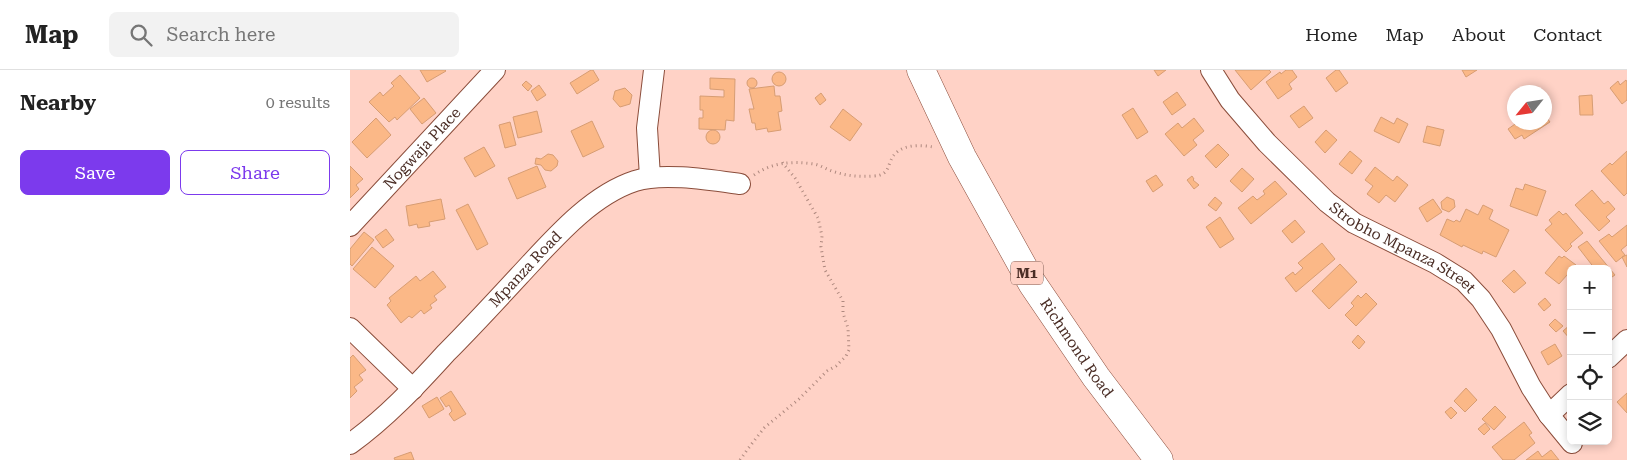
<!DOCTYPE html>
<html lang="en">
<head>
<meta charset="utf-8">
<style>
	body { margin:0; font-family:"Roboto Serif",serif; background:#f2f2f2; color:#222 }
	.controls { position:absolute; right:15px; bottom:15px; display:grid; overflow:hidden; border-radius:8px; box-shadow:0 2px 8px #0003 }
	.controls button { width:45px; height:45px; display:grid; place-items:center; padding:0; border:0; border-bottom:1px solid #e0e0e0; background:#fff; color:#222; font:25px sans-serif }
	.compass { position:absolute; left:1157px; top:15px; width:45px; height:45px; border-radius:50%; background:#fff; box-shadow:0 2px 8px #0003; rotate:240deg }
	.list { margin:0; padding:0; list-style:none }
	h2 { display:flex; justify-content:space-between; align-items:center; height:65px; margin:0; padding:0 20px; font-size:21px }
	h2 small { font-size:16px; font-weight:400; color:#767676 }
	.actions { display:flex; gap:10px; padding:15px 20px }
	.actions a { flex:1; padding:11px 0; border:1px solid #7c3aed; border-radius:8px; text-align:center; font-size:18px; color:#7c3aed }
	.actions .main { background:#7c3aed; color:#fff }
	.icon { flex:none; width:28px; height:28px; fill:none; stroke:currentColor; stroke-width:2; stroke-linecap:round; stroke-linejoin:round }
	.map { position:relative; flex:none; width:1277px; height:390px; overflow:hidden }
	header { display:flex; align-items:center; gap:30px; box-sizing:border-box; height:70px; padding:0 25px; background:#fff; border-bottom:1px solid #e0e0e0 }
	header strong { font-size:24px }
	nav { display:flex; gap:28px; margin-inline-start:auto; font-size:18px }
	.search { width:350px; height:45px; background:#f2f2f2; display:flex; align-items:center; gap:12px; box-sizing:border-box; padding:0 18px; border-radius:8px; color:#767676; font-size:19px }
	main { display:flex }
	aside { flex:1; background:#fff }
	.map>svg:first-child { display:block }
	.building { fill:#fbb887; stroke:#d79d73 }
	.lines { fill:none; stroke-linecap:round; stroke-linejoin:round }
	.street-casing { stroke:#8b4d3b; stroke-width:22 }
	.highway-casing { stroke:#8b4d3b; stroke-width:29 }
	.path { stroke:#ae887e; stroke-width:3; stroke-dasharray:1 4; stroke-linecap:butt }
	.street { stroke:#fff; stroke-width:20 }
	.highway { stroke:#fff; stroke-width:28 }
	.labels { text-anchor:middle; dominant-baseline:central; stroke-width:4.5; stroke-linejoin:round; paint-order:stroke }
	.shield { fill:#ffd2c6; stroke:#805e55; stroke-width:1 }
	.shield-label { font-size:14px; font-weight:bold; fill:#4a2d25 }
	.street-label { font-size:15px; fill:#4a2d25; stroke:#ffd2c6 }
</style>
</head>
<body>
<header>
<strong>Map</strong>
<div class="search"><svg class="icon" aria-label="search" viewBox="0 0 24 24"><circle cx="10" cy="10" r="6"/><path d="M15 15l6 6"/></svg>Search here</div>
<nav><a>Home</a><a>Map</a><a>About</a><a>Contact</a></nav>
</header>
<main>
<aside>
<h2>Nearby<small>0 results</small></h2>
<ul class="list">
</ul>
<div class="actions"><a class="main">Save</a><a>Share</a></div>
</aside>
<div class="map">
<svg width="1277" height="390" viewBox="0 0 1277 390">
	<rect width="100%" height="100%" fill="#ffd2c6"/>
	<path class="building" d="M 70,0 L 95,0 L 96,1 L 77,12 Z
		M 241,0 L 243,0 L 249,10 L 227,24 L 220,13 Z
		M 804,0 L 816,0 L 808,6 Z
		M 885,0 L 919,0 L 921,2 L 901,20 Z
		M 936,0 L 942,0 L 947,7 L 939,14 L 942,19 L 928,29 L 916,12 L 930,2 L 931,4 Z
		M 986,0 L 989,0 L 998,13 L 986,22 L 976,8 Z
		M 1112,0 L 1127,0 L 1116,7 Z
		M422 9a7 7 0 1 1 14 0a7 7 0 1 1-14 0Z
		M 50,5 L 70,28 L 47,50 L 45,47 L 39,52 L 19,32 L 30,22 L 33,26 L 44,16 L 41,13 Z
		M 360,8 L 385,9 L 384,51 L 376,50 L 375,60 L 349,59 L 349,48 L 353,48 L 353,40 L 350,40 L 350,26 L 374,27 L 374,20 L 360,19 Z
		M397 13a5 5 0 1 1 10 0a5 5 0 1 1-10 0Z
		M 1276,10 L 1277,12 L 1277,30 L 1272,34 L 1260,18 L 1268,11 L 1270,15 Z
		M 176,11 L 182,16 L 178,21 L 172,15 Z
		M 189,15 L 196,25 L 187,31 L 181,21 Z
		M 424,16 L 425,26 L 430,26 L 432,41 L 428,42 L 431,60 L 418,62 L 417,58 L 406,60 L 405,53 L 402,53 L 399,39 L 404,39 L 399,19 Z
		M 275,18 L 282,25 L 280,34 L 270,37 L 263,29 L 265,21 Z
		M 827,22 L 836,35 L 822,45 L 813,32 Z
		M 471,23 L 476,30 L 470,35 L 465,28 Z
		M 1242,25 L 1243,45 L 1230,45 L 1229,26 Z
		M 74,28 L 86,43 L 72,54 L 60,39 Z
		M 954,36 L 963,48 L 949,58 L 940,46 Z
		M 783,38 L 798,62 L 787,69 L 772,45 Z
		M 493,39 L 512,54 L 500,71 L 480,57 Z
		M 187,41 L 192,62 L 168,68 L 163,47 Z
		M 1194,44 L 1200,52 L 1174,69 L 1172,65 L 1165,69 L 1158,59 L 1168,52 L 1194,52 Z
		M 1031,47 L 1044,54 L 1047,48 L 1058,54 L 1049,73 L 1024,61 Z
		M 26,48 L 41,65 L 17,88 L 2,72 Z
		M 844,48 L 854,61 L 843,70 L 847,75 L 834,86 L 815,64 L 828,53 L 832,58 Z
		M 242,51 L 254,77 L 233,87 L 221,61 Z
		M 160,52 L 166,75 L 155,78 L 149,55 Z
		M 1077,56 L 1094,60 L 1090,76 L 1073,72 Z
		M356 67a7 7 0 1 1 14 0a7 7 0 1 1-14 0Z
		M 976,60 L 987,70 L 975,83 L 965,72 Z
		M 868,74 L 879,85 L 866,98 L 855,86 Z
		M 134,77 L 145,96 L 125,107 L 114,88 Z
		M 1000,81 L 1012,91 L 1002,104 L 989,94 Z
		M 1277,81 L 1277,123 L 1274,126 L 1251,101 L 1260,93 L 1262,95 Z
		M 198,84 L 203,85 L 208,91 L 207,96 L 201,101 L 195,100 L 191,95 L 185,94 L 186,88 L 191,89 Z
		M 0,96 L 13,109 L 6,115 L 9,119 L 0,128 Z
		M 187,96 L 196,117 L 167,129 L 158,108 Z
		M 1025,97 L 1043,111 L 1047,106 L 1058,115 L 1045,132 L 1036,125 L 1029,133 L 1017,124 L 1023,116 L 1015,110 Z
		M 892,98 L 904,109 L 892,122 L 880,111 Z
		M 806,105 L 813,115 L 803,122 L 796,111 Z
		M 842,106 L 844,109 L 843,110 L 849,115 L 844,119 L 837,110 Z
		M 925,111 L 937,124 L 901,154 L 888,138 L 903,126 L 907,130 L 915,124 L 913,121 Z
		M 1175,114 L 1196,121 L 1187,146 L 1160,136 L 1166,118 L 1173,120 Z
		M 1242,120 L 1254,134 L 1258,131 L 1265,139 L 1256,147 L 1260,151 L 1249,161 L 1225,135 Z
		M 865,127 L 872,133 L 866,141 L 858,135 Z
		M 1097,127 L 1104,130 L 1105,137 L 1099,142 L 1092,139 L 1091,132 Z
		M 91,129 L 95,149 L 79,152 L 80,156 L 68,158 L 67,154 L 59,156 L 56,136 Z
		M 1083,129 L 1092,142 L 1077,152 L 1069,138 Z
		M 118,134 L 138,174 L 127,180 L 106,140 Z
		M 1133,135 L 1143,140 L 1139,149 L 1159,160 L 1146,187 L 1133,181 L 1132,184 L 1113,175 L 1112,177 L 1090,165 L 1097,149 L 1104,152 L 1106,150 L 1110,152 L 1116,139 L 1128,145 Z
		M 1209,141 L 1213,145 L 1216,143 L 1233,163 L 1220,174 L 1222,176 L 1216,182 L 1195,160 L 1202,154 L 1199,150 Z
		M 870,147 L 884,169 L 870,178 L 856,157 Z
		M 945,150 L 955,162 L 942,173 L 932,161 Z
		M 1277,155 L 1277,175 L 1271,180 L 1275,185 L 1266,192 L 1249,171 L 1259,164 L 1262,167 Z
		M 36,159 L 44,170 L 33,178 L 25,167 Z
		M 14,162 L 24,170 L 2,196 L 0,194 L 0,179 Z
		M 1237,171 L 1265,205 L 1259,209 L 1258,199 L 1245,199 L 1228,177 Z
		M 972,173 L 985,189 L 946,222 L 935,208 L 943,202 L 945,205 L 953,198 L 948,193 Z
		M 22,177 L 44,196 L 25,218 L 3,199 Z
		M 1277,185 L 1277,197 L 1272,187 Z
		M 1209,186 L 1212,188 L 1214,186 L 1226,195 L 1209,214 L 1195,203 Z
		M 990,194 L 1007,212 L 979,239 L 962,221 Z
		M 1164,200 L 1176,213 L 1164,223 L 1152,211 Z
		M 83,201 L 96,217 L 84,226 L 87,230 L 80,235 L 82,238 L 74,244 L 71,240 L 62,248 L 59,246 L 51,253 L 37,235 L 41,231 L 39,228 L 66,206 L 70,211 Z
		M 1016,223 L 1027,234 L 1006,256 L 995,245 L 1004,236 L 1001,233 L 1008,225 L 1011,228 Z
		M 1195,228 L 1201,235 L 1194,241 L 1188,234 Z
		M 1205,249 L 1213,256 L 1206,262 L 1199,255 Z
		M 1221,254 L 1221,270 L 1213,261 Z
		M 1008,265 L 1015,272 L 1009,279 L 1002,272 Z
		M 1205,274 L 1212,286 L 1198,295 L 1191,282 Z
		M 3,285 L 16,300 L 9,305 L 13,310 L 4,317 L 7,321 L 0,328 L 0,288 Z
		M 1116,318 L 1127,330 L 1115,342 L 1104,331 Z
		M 101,321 L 116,344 L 104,351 L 99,344 L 102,341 L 99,335 L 96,337 L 90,328 Z
		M 1277,323 L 1277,343 L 1267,332 Z
		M 87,327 L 94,339 L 79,348 L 72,336 Z
		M 1145,336 L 1156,347 L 1144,360 L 1132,349 Z
		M 1101,337 L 1107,343 L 1101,349 L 1095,342 Z
		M 1174,352 L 1182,363 L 1179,365 L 1185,373 L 1164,390 L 1153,390 L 1142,377 Z
		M 1135,353 L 1140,359 L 1134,365 L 1128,359 Z
		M 1201,380 L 1209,390 L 1176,390 L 1188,381 L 1192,387 Z
		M 61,382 L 64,390 L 45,390 L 44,388 Z"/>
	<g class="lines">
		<defs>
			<g id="street">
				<path id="s1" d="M 861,0 L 880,30 L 917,73 L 977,132 L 1004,153 L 1085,193 L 1114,211 L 1131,229 L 1151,259 L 1181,317 L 1199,345 L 1222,373"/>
				<path d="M 300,107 L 297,58 L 304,0"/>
				<path id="s2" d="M 0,156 L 145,0"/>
				<path d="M 0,258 L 63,319"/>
				<path d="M 1258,288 L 1277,270"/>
				<path d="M 1199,345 L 1221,324"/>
				<path id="s3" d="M 0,374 C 36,348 66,316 96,283 C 121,258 145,232 169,206 C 201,172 239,126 285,111 C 312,102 361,110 390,114"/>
			</g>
			<g id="highway">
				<path id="s4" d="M 571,0 L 612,87 L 682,213 L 746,307 L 809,390"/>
			</g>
		</defs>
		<use href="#street" class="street-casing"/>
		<use href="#highway" class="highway-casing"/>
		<path class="path" d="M 404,105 C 423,92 442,91 464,94 C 470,95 476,99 482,101 C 496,106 509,107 524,106 C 542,105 536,92 546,83 C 555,74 572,75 583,77
			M 390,390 L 397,380 L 414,358 L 449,329 L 477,301 L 486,296 L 496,286 L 499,280 L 498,258 L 493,243 L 493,231 L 475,200 L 471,177 L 472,166 L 468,148 L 445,108 L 432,92"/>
		<use href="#street" class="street"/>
		<use href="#highway" class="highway"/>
	</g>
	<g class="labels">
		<rect class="shield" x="661" y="191.5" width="32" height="23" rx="4"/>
		<g class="shield-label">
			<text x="677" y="203">M1</text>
		</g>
		<g class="street-label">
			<text stroke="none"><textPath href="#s2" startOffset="106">Nogwaja Place</textPath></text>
			<text stroke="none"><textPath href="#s1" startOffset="265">Strobho Mpanza Street</textPath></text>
			<text stroke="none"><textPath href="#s3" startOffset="248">Mpanza Road</textPath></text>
			<text stroke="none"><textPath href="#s4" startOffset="319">Richmond Road</textPath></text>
		</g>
	</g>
</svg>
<div class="controls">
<button>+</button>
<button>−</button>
<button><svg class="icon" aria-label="locate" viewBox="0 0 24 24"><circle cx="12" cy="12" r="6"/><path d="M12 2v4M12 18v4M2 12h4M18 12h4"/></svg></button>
<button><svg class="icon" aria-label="layers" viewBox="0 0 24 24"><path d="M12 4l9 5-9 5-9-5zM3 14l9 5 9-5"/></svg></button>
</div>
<svg class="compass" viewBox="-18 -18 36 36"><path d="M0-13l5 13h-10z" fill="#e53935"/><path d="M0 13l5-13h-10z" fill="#767676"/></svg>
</div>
</main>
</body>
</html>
